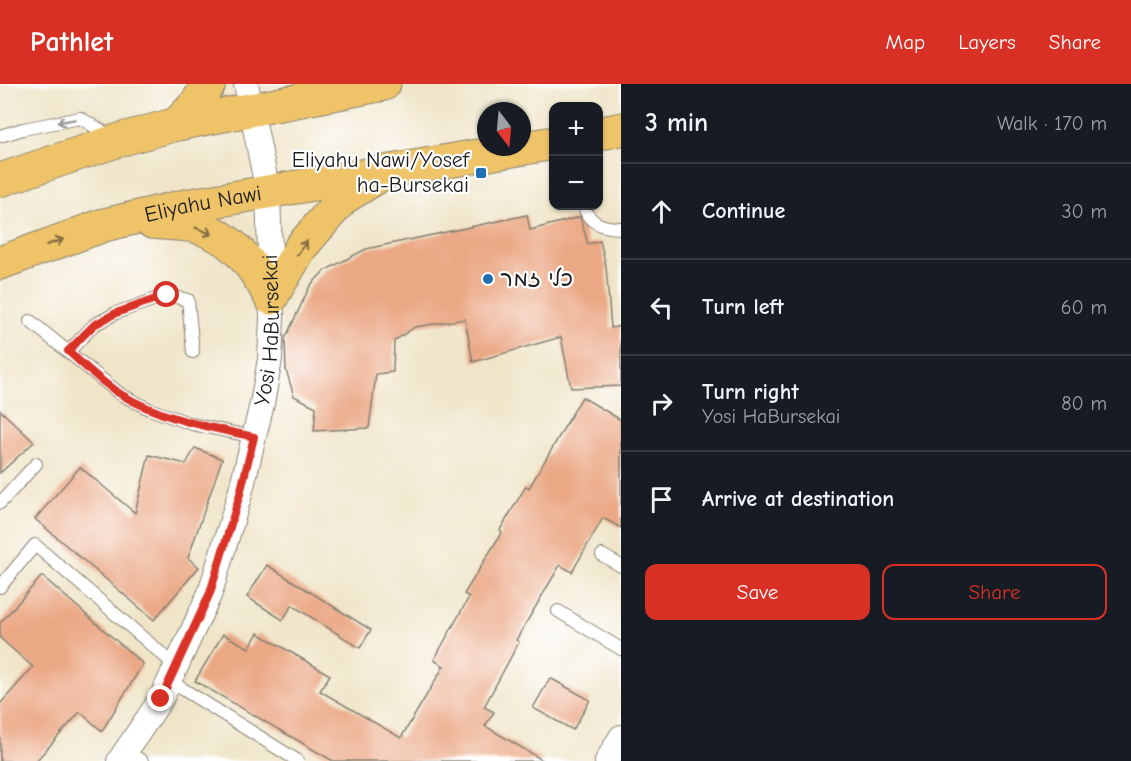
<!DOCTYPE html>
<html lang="en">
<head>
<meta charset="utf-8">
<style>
	body { margin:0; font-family:"Comic Neue","Playpen Sans Hebrew",sans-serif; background:#242831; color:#f1f3f6 }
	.controls { position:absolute; right:18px; top:18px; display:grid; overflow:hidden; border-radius:12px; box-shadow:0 2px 4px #0004 }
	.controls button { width:54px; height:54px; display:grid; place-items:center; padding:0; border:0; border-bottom:2px solid #363941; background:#171b24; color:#f1f3f6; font:30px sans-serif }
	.compass { position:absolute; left:477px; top:18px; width:54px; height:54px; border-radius:50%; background:#171b24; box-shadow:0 2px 4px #0004; rotate:164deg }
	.stop { position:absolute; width:18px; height:18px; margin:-14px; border:4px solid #d93025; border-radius:50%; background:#fff }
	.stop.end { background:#d93025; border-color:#fff; box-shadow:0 2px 6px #0008 }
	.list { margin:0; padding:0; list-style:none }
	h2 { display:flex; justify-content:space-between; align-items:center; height:78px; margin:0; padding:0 24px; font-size:26px }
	h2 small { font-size:20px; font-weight:400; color:#9ea1a6 }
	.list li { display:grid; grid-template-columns:39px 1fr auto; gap:18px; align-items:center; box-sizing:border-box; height:96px; padding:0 24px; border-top:2px solid #363941 }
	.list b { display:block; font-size:22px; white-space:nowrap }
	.list p { margin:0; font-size:20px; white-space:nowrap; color:#9ea1a6 }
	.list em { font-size:20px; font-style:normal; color:#9ea1a6 }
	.actions { display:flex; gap:12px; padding:18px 24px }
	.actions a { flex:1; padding:14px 0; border:2px solid #d93025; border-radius:12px; text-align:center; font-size:21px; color:#d93025 }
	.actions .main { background:#d93025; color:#fff }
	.icon { flex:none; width:33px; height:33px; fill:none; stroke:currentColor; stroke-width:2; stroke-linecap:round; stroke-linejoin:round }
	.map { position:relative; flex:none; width:621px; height:677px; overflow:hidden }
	header { display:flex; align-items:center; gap:36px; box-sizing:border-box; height:84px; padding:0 30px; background:#d93025; color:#fff }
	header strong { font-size:28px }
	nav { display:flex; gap:33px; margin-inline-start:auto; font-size:21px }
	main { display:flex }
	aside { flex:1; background:#171b24 }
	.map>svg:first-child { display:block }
	.building { fill:#eba885 }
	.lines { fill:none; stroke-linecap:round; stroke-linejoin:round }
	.lane-casing { stroke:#868072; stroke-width:14 }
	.street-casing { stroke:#868072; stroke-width:26 }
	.highway-casing { stroke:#868072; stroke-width:35 }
	.lane { stroke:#fff; stroke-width:12 }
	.street { stroke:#fff; stroke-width:24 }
	.highway { stroke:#efc469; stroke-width:33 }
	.oneway { stroke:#999 }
	.oneway2 { stroke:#867042 }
	.route { stroke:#d93025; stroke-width:8 }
	.poi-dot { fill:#1f6fb2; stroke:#fff; stroke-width:2 }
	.labels { text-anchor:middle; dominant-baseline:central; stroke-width:4.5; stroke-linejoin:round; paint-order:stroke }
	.poi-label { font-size:22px; fill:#1c1c1c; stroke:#fff; text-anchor:end }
	.street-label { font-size:22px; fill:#1c1c1c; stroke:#fff }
</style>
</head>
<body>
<header>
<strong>Pathlet</strong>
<nav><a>Map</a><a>Layers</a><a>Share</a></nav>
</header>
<main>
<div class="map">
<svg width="621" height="677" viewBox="0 0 621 677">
	<rect width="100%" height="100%" fill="#fff"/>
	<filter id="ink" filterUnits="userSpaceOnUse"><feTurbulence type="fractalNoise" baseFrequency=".0167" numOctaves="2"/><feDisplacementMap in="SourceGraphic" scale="12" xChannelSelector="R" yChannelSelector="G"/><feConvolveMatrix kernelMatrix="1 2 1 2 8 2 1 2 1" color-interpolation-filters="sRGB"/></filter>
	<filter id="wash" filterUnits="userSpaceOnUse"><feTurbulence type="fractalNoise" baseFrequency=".008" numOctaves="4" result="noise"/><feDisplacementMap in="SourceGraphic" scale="24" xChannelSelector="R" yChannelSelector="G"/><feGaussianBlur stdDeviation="1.35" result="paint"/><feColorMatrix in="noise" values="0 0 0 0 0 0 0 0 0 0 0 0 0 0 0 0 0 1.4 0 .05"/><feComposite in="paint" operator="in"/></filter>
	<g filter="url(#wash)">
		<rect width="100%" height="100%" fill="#f0e5c9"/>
		<g id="blocks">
			<path class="building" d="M 527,131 L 530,146 L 580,133 L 588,160 L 600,157 L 606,182 L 611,244 L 621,242 L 621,302 L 571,304 L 561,253 L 473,278 L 465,235 L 415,243 L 394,257 L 393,288 L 376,290 L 369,344 L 314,347 L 316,323 L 294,312 L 286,286 L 285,255 L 310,202 L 324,187 L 366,165 Z
				M 582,313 L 621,336 L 621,444 L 603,434 L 572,488 L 560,481 L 516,556 L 519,558 L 484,623 L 494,628 L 485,642 L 544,677 L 333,677 L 195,597 L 223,550 L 249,564 L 258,549 L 330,591 L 320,607 L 401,654 L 444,582 L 434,576 L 469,513 L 464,510 L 502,448 L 500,446 L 526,402 L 529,404 Z
				M 0,326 L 34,358 L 0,389 Z
				M 195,364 L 222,375 L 188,474 L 199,483 L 154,536 L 35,435 L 80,383 L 135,429 L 149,371 L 186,380 Z
				M 267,481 L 371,546 L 360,564 L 292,521 L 283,536 L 247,513 Z
				M 42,492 L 143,580 L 102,647 L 80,628 L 36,677 L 0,677 L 0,620 L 33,583 L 0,554 L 0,539 Z
				M 550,594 L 590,616 L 573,646 L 533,624 Z"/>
		</g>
	</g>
	<g filter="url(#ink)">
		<use href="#blocks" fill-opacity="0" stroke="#868072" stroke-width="1.5"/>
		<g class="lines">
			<defs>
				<path id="lane" d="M 0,52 L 23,45 L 80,34 L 112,53
					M 584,122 C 588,139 604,144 621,144
					M 30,237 L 120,310 L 149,325 L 192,340 L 254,353
					M 68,268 L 94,241 L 116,229 L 167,211 L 188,216 L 193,268
					M 0,419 L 36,380
					M 602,471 L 621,482
					M 0,503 L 35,461 L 177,583
					M 558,527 L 621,565
					M 170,597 L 298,677
					M 126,667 L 142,677"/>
				<g id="street">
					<path id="s1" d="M 119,677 L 161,615 L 210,509 L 240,410 L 262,320 L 270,275 L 272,234 L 268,108 L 246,0"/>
					<path d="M 607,677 L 621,653"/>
				</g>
				<g id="highway">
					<path d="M 177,40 L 196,20 L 209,0"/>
					<path d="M 598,50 L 621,45"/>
					<path d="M 0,96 L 119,56 L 177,40 L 384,0"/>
					<path d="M 152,138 C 165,140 181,139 194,142 C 233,152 253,180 271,214"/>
					<path id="s2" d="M 0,179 L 104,141 L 185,122 L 554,59"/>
					<path d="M 271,214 L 301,163 L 343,114 L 377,93"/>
				</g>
			</defs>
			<use href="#lane" class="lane-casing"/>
			<use href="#street" class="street-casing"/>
			<use href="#highway" class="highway-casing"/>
			<use href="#lane" class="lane"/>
			<use href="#street" class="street"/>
			<use href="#highway" class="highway"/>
		</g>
		<defs><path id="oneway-shaft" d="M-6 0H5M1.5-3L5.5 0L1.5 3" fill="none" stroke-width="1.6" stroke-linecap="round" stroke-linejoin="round" transform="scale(1.5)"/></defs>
		<use class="oneway" href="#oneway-shaft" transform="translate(66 37) rotate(170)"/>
		<g class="oneway2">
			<use href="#oneway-shaft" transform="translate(204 147) rotate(22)"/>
			<use href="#oneway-shaft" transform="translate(55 158) rotate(-19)"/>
			<use href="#oneway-shaft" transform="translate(302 164) rotate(-55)"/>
		</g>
	</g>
	<g class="lines" filter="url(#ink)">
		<path class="route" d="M 161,615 L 210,509 L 240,410 L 254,353 C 209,343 162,335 122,311 C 102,299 85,282 68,267 L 94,241 L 116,229 L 167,211"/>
	</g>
	<g class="poi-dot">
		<rect x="475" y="83" width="12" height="12" rx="3"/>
		<circle cx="488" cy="195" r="6"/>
	</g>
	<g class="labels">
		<g class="poi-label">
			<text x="469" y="76">Eliyahu Nawi/Yosef<tspan x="469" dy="25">ha-Bursekai</tspan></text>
			<text x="500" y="195" text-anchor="start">כלי זמר</text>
		</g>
		<g class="street-label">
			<text stroke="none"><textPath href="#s2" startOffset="212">Eliyahu Nawi</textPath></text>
			<text stroke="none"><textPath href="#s1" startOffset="462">Yosi HaBursekai</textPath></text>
		</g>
	</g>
</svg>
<div class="controls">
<button>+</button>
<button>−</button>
</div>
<svg class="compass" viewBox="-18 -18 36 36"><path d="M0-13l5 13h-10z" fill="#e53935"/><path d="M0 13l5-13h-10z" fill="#9ea1a6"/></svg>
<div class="stop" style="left:167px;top:211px"></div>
<div class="stop end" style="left:161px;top:615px"></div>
</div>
<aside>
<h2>3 min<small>Walk · 170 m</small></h2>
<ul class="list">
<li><svg class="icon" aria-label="ahead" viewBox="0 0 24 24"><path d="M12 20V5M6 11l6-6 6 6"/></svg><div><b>Continue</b></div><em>30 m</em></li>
<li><svg class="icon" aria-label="left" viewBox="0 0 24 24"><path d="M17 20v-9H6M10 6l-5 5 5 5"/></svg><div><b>Turn left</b></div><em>60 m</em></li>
<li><svg class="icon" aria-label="right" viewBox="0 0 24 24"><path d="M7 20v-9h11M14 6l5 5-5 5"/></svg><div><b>Turn right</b><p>Yosi HaBursekai</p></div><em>80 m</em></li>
<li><svg class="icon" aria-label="arrive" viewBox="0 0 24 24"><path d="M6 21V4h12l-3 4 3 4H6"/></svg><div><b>Arrive at destination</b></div></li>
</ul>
<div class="actions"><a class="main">Save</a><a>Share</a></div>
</aside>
</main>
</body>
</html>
